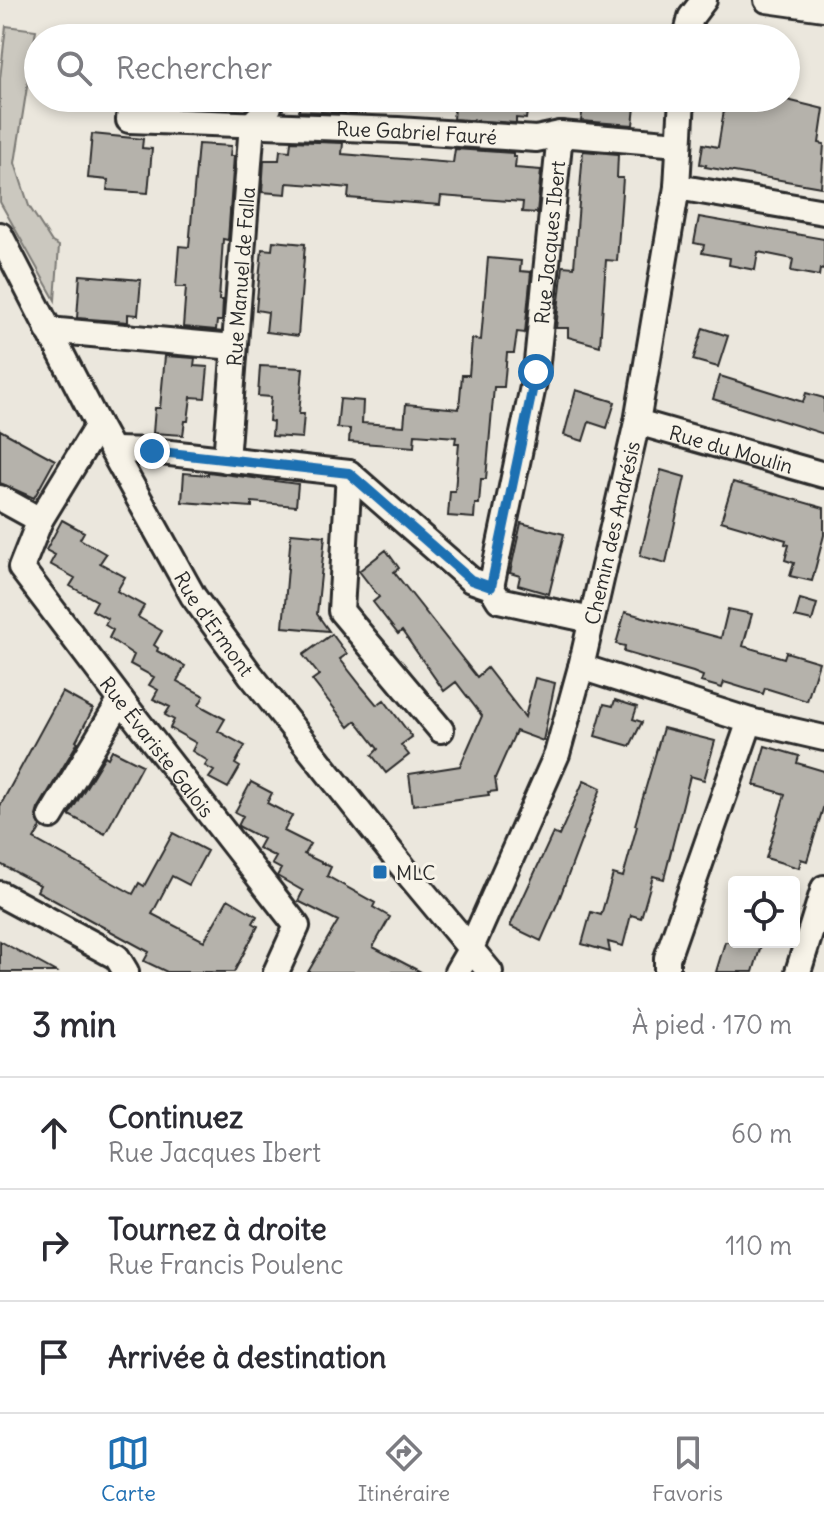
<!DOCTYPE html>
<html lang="fr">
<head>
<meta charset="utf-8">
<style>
	body { margin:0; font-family:Delius,sans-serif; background:#f2f2f3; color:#2b2b33 }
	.controls { position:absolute; right:24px; bottom:24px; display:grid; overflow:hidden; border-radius:8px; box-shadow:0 4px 12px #0003 }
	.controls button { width:72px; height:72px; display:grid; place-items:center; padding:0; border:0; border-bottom:2px solid #e1e1e2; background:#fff; color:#2b2b33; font:40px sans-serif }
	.stop { position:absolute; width:24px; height:24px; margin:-18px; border:6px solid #1f6fb2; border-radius:50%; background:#fff }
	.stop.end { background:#1f6fb2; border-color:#fff; box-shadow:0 2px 8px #0008 }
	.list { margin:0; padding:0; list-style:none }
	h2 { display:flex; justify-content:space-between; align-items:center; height:104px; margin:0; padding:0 32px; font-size:34px }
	h2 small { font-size:26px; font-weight:400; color:#7c7c81 }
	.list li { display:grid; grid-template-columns:52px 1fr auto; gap:24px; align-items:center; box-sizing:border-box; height:112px; padding:0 32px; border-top:2px solid #e1e1e2 }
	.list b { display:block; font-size:30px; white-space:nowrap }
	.list p { margin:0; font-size:26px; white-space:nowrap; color:#7c7c81 }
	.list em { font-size:26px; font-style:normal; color:#7c7c81 }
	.icon { flex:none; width:44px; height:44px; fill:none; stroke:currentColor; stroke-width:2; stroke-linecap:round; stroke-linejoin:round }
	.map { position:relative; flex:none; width:824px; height:972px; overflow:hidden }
	.search { position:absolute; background:#fff; box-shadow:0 4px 12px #0003; left:24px; right:24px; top:24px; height:88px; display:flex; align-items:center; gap:20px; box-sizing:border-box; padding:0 28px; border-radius:44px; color:#7c7c81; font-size:30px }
	.sheet { height:440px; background:#fff }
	nav { display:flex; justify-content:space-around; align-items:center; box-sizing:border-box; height:112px; border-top:2px solid #e1e1e2; background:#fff; font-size:22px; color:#7c7c81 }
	nav a { display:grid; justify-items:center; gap:4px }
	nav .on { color:#1f6fb2 }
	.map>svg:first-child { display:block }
	.green { fill:#cbc8bf; stroke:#7b7a75; stroke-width:2 }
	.building { fill:#b5b2ab; stroke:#2b2b2b; stroke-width:2 }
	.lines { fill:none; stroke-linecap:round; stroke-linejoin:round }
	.minor-casing { stroke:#2b2b2b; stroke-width:30 }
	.minor { stroke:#f7f3e8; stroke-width:24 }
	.route { stroke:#1f6fb2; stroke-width:10 }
	.poi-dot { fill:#1f6fb2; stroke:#f7f3e8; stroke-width:3 }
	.labels { text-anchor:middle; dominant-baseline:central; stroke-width:6; stroke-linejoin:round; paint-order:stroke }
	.street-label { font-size:20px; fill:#2b2b2b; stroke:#f7f3e8 }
	.poi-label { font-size:20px; fill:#2b2b2b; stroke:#f7f3e8; text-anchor:start }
</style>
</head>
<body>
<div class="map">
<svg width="824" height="972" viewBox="0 0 824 972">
	<rect width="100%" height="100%" fill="#ebe7dd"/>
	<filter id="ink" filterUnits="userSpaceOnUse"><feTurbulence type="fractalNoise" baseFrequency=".0125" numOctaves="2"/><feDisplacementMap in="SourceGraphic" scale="16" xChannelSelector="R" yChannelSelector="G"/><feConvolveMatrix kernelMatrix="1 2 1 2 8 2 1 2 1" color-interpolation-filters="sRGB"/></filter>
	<g filter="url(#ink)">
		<path class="green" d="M 6,26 L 36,30 L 15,163 L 29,206 L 52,242 L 59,246 L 55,300 L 0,202 L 0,79 Z"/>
		<path class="building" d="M 300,98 L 347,98 L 345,113 L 299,111 Z
			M 455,98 L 529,98 L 526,119 L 516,118 L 516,123 L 453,119 Z
			M 584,98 L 636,98 L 633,125 L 581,121 Z
			M 726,98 L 779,98 L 824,109 L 819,143 L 824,144 L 821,187 L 705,167 L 706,165 L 700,164 L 703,144 L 718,147 Z
			M 92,134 L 143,139 L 142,148 L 152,149 L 148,193 L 107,190 L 108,180 L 88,178 Z
			M 291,141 L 343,143 L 342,154 L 453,163 L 455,149 L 513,153 L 513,157 L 516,157 L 515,168 L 541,170 L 537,213 L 522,212 L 523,202 L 441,196 L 440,205 L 348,198 L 349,188 L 329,186 L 287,183 L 286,194 L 262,192 L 264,160 L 279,160 L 280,150 L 290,151 Z
			M 198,144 L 231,146 L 230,156 L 234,156 L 228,240 L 223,239 L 219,300 L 223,300 L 222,321 L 217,321 L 216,330 L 183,327 L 186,287 L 176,287 L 179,246 L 189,247 Z
			M 583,151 L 618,154 L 617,178 L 623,178 L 617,261 L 606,260 L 600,346 L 568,337 L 568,328 L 556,328 L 563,266 L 574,267 Z
			M 699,217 L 824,239 L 824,270 L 820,269 L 819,276 L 791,271 L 793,259 L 758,252 L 755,270 L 729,265 L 730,258 L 702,253 L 704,245 L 694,243 Z
			M 273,241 L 305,244 L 298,336 L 266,332 L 268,312 L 256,310 L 262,249 L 272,250 Z
			M 488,258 L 521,261 L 520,271 L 531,272 L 525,333 L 517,332 L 514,353 L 507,353 L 504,387 L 494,387 L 486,479 L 481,479 L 479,504 L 475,504 L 474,518 L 448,516 L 450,491 L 455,491 L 459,443 L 455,443 L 456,437 L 415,434 L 414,447 L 349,442 L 350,429 L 337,428 L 340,399 L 363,401 L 362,423 L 404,426 L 406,404 L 459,409 L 462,375 L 469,375 L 472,339 L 481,340 Z
			M 80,275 L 141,280 L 138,315 L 128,314 L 128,322 L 77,318 Z
			M 703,328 L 728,336 L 718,367 L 693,360 Z
			M 165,356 L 195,358 L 194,366 L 208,367 L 205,398 L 191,397 L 188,421 L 185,421 L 183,435 L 153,433 L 155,408 L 160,408 Z
			M 260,366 L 303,368 L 299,414 L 304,414 L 302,438 L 272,436 L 273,422 L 269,421 L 271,397 L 258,396 Z
			M 720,376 L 803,402 L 806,393 L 824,398 L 824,434 L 713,399 Z
			M 576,390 L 615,402 L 607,428 L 589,422 L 583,441 L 564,435 Z
			M 0,430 L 55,460 L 34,498 L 0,483 Z
			M 661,470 L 685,477 L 666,563 L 640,556 Z
			M 208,472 L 298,484 L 296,506 L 252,502 L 252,507 L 182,502 L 184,473 L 208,475 Z
			M 733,482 L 824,508 L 824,535 L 812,581 L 790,576 L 794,563 L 785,560 L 789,545 L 785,544 L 786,540 L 721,521 Z
			M 62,520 L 84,532 L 80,539 L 106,554 L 100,563 L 125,577 L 117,591 L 144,606 L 138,617 L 162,631 L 154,645 L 158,648 L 157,651 L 185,666 L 177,681 L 204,696 L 199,705 L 225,719 L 218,731 L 245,746 L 235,764 L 240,767 L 228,788 L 209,778 L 214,771 L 205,766 L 208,761 L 192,751 L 196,743 L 170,728 L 174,720 L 165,715 L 170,707 L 153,699 L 158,690 L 149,685 L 154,677 L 130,664 L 134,655 L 109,638 L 113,630 L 105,625 L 108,619 L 92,610 L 97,601 L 70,586 L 75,578 L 50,564 L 55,555 L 46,550 Z
			M 521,523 L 564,534 L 549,594 L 518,585 L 520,576 L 510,573 Z
			M 291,533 L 325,536 L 317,614 L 329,631 L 283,627 Z
			M 386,550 L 399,568 L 394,572 L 477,677 L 487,668 L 525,717 L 535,678 L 555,683 L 543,741 L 516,731 L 495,778 L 497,791 L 488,792 L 489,795 L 413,805 L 409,774 L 460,766 L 482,716 L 456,682 L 444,691 L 402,631 L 398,634 L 373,602 L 379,597 L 359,571 Z
			M 800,599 L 817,604 L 812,621 L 795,617 Z
			M 728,609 L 752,614 L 743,646 L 784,658 L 786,652 L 819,662 L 807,701 L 765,688 L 763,694 L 724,682 L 722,688 L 701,682 L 703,676 L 693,672 L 624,652 L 625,646 L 616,644 L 625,612 L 721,638 Z
			M 332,634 L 347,654 L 340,659 L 362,687 L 377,705 L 384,700 L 412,737 L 401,745 L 409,755 L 386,773 L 372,755 L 378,749 L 356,721 L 349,727 L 312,680 L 319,675 L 303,655 Z
			M 62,692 L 93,709 L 76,741 L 78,742 L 38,809 L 36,816 L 41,827 L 34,839 L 133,894 L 139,883 L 144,886 L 173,833 L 207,851 L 189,885 L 172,876 L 152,914 L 204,941 L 228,899 L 257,916 L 253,923 L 258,926 L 234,972 L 167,972 L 144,961 L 149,952 L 37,891 L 40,885 L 0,864 L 0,806 Z
			M 615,700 L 637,707 L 633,719 L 642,722 L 630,746 L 595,736 L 604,704 L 613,706 Z
			M 663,728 L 715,741 L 704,780 L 690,776 L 664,879 L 653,876 L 641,918 L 631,915 L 623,946 L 608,942 L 610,952 L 582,944 L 591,912 L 601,915 L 613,874 L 623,877 L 637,826 L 635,825 Z
			M 765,746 L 799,756 L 797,763 L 824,771 L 824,805 L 807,861 L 801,859 L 799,868 L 766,858 L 785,794 L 754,785 Z
			M 112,750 L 142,765 L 105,834 L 69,815 L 105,756 L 108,758 Z
			M 584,780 L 601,788 L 558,902 L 541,941 L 510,926 L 553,833 L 559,836 Z
			M 251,782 L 272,793 L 267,803 L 292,816 L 284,831 L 310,844 L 304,854 L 331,867 L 327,876 L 375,903 L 373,907 L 390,917 L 373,947 L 421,972 L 308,972 L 338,921 L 298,901 L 303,891 L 277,876 L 281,869 L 272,864 L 276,857 L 258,848 L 263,839 L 238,826 L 243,816 L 235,812 Z
			M 0,941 L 56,972 L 0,972 Z
			M 725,942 L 762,942 L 753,972 L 716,972 Z"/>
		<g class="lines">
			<defs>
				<g id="minor">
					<path d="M 767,0 L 824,8"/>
					<path d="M 686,38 L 691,17 L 704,0"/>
					<path id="s1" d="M 131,98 L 129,120 L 398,130 L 536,139 L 560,134 L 679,144"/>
					<path d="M 677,187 L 824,212"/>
					<path id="s2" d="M 0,235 L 98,425 L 193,596 L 250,674 L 410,876 L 490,972"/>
					<path d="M 48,330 L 234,347"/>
					<path id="s3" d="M 637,422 L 824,475"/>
					<path d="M 114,450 L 152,451 L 349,473 L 471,580 L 491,587 L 499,600 L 591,620"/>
					<path id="s4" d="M 226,460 L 252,124 L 269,107 L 270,98"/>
					<path d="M 349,473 L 341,611 L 441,730"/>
					<path id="s5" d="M 0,498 L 40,520 L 21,568 L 121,700 L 297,926 L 276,972"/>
					<path d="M 40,520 L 98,425"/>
					<path id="s6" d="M 491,587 L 536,372 L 560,134"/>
					<path d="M 581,667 L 750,721 L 824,738"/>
					<path d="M 51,816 L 121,700"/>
					<path d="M 0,894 L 117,957 L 126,972"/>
					<path id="s7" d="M 457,972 L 471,948 L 557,754 L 581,667 L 637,422 L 677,187 L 682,98"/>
					<path d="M 667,972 L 667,958 L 750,721"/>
					<path d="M 798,972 L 824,888"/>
				</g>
			</defs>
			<use href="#minor" class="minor-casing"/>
			<use href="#minor" class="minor"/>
		</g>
	</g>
	<g class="lines" filter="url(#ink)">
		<path class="route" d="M 152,451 L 349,473 L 471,580 L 491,587 L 536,372"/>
	</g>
	<rect class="poi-dot" x="372" y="864" width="16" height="16" rx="4"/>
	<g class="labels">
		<g class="street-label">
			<text stroke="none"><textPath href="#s1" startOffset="310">Rue Gabriel Fauré</textPath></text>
			<text stroke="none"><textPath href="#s6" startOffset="350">Rue Jacques Ibert</textPath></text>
			<text stroke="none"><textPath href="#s4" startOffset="184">Rue Manuel de Falla</textPath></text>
			<text stroke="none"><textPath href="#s3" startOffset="98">Rue du Moulin</textPath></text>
			<text stroke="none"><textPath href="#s7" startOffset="468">Chemin des Andrésis</textPath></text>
			<text stroke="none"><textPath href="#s2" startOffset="444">Rue d'Ermont</textPath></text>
			<text stroke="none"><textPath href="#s5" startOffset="322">Rue Évariste Galois</textPath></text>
		</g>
		<g class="poi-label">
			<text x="396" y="872">MLC</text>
		</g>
	</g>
</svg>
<div class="controls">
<button><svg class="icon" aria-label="locate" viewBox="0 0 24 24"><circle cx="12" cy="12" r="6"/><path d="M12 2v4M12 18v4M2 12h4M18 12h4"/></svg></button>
</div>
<div class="stop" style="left:536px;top:372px"></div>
<div class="stop end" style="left:152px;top:451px"></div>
<div class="search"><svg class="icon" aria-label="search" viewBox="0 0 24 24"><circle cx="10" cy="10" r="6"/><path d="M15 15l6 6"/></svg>Rechercher</div>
</div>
<section class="sheet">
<h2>3 min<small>À pied · 170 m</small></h2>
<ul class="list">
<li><svg class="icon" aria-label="ahead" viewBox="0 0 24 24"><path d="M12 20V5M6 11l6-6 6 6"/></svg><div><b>Continuez</b><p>Rue Jacques Ibert</p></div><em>60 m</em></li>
<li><svg class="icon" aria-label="right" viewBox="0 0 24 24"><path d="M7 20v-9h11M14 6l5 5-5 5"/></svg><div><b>Tournez à droite</b><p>Rue Francis Poulenc</p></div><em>110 m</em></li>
<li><svg class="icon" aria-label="arrive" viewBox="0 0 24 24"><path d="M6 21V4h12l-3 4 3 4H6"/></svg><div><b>Arrivée à destination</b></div></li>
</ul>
</section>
<nav>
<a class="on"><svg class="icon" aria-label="map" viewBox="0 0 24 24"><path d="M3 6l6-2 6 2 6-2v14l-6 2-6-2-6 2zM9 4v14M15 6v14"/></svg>Carte</a>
<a><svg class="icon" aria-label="directions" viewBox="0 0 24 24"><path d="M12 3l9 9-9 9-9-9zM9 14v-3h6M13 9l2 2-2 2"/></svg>Itinéraire</a>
<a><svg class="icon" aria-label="saved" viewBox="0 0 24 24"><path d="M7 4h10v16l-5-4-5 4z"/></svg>Favoris</a>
</nav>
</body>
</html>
